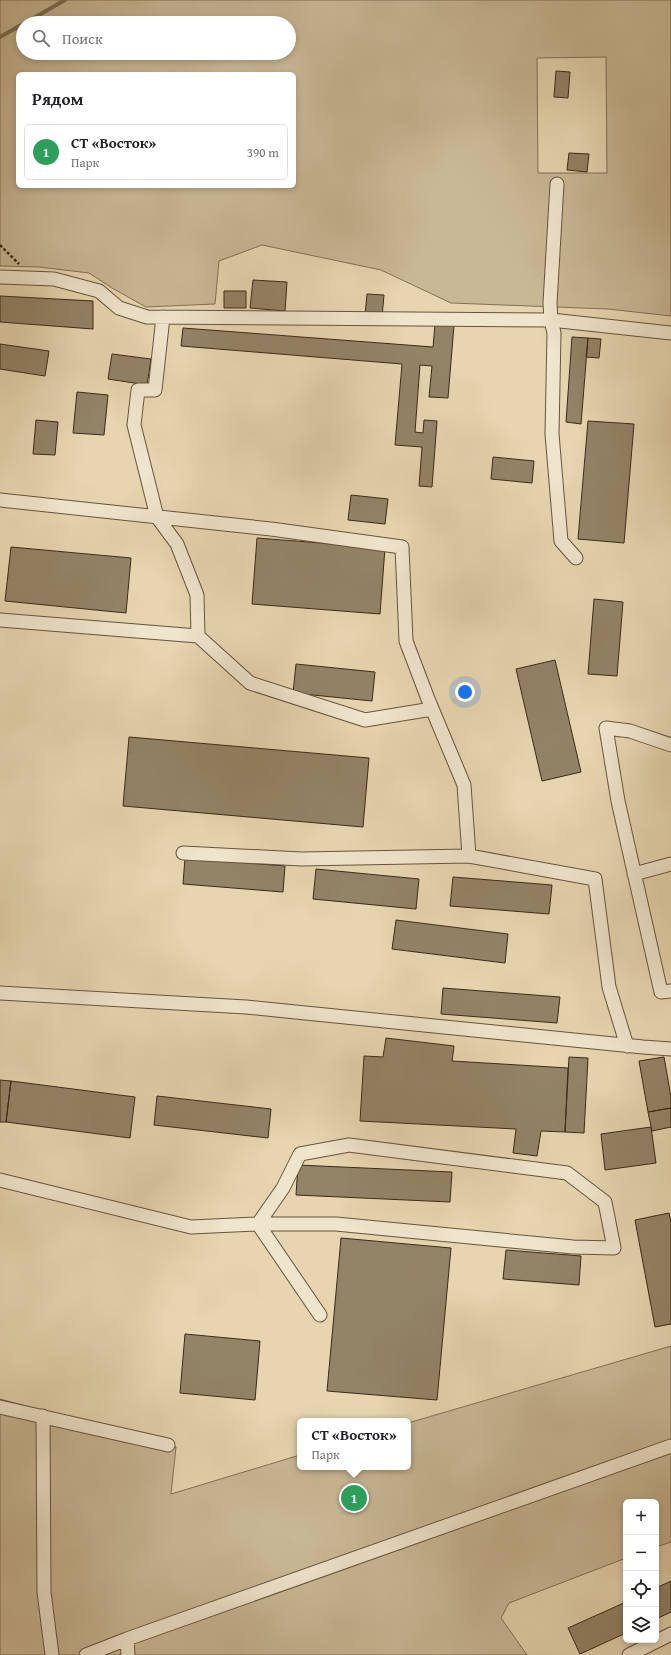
<!DOCTYPE html>
<html lang="ru">
<head>
<meta charset="utf-8">
<style>
	body { margin:0; font-family:"Gentium Book Plus",serif; background:#f2f2f2; color:#202124 }
	.controls { position:absolute; right:12px; bottom:12px; display:grid; overflow:hidden; border-radius:6px; box-shadow:0 2px 6px #0003 }
	.controls button { width:36px; height:36px; display:grid; place-items:center; padding:0; border:0; border-bottom:1px solid #e0e0e0; background:#fff; color:#202124; font:20px sans-serif }
	.you { position:absolute; left:465px; top:692px; width:14px; height:14px; margin:-10px; border:3px solid #fff; border-radius:50%; background:#1a73e8; box-shadow:0 0 0 6px #1a73e833 }
	.badge { display:grid; place-items:center; width:26px; height:26px; border-radius:50%; background:#b45309; color:#fff; font-size:13px; font-weight:700 }
	.pin { position:absolute; translate:-50% -50%; border:2px solid #fff; box-shadow:0 1px 4px #0006 }
	.popup { position:absolute; left:297px; top:1418px; width:114px; height:52px; box-sizing:border-box; display:grid; place-content:center; border-radius:6px; background:#fff; filter:drop-shadow(0 1px 3px #0005); font-size:13px; white-space:nowrap; color:#757577 }
	.popup b { font-size:15px; color:#202124 }
	.popup::after { content:''; position:absolute; left:50%; top:100%; margin-left:-8px; border:8px solid transparent; border-top-color:#fff }
	.list { margin:0; padding:0; list-style:none }
	h2 { display:flex; justify-content:space-between; align-items:center; height:52px; margin:0; padding:0 16px; font-size:17px }
	h2 small { font-size:13px; font-weight:400; color:#757577 }
	.list li { display:grid; grid-template-columns:26px 1fr auto; gap:12px; align-items:center; box-sizing:border-box; height:56px; margin:0 8px 8px; padding:0 8px; border:1px solid #e0e0e0; border-radius:6px }
	.list b { display:block; font-size:15px; white-space:nowrap }
	.list p { margin:0; font-size:13px; white-space:nowrap; color:#757577 }
	.list em { font-size:13px; font-style:normal; color:#757577 }
	.icon { flex:none; width:22px; height:22px; fill:none; stroke:currentColor; stroke-width:2; stroke-linecap:round; stroke-linejoin:round }
	.map { position:relative; flex:none; width:671px; height:1655px; overflow:hidden }
	.search { position:absolute; background:#fff; box-shadow:0 2px 6px #0003; left:16px; top:16px; width:280px; height:44px; display:flex; align-items:center; gap:10px; box-sizing:border-box; padding:0 14px; border-radius:22px; color:#757577; font-size:15px }
	.panel { position:absolute; background:#fff; box-shadow:0 2px 6px #0003; left:16px; top:72px; width:280px; height:116px; border-radius:6px }
	.map>svg:first-child { display:block }
	.green { fill:#c9b896; stroke:#827156; fill-rule:evenodd }
	.lines { fill:none; stroke-linecap:round; stroke-linejoin:round }
	.stream { stroke:#7e6e54; stroke-width:4 }
	.building { fill:#938367; stroke:#3a2a17 }
	.minor-casing { stroke:#65553d; stroke-width:15 }
	.path { stroke:#3a2a17; stroke-width:2.5; stroke-dasharray:3 2; stroke-linecap:butt }
	.minor { stroke:#efe4cc; stroke-width:13 }
</style>
</head>
<body>
<div class="map">
<svg width="671" height="1655" viewBox="0 0 671 1655">
	<rect width="100%" height="100%" fill="#e6d5b0"/>
	<filter id="stains"><feTurbulence type="fractalNoise" baseFrequency=".005" numOctaves="4"/><feColorMatrix values="0 0 0 0 .2 0 0 0 0 .09 0 0 0 0 .02 0 0 0 .5 -.17"/></filter>
	<radialGradient id="worn" r=".72"><stop offset=".6" stop-color="#630" stop-opacity="0"/><stop offset="1" stop-color="#630" stop-opacity=".3"/></radialGradient>
	<path class="green" d="M 0,0 L 671,0 L 671,316 L 608,309 L 451,303 L 381,270 L 262,245 L 219,261 L 215,304 L 146,307 L 112,288 L 89,273 L 39,267 L 0,266 ZM 23,23 L 289,23 L 289,53 L 23,53 ZM 606,57 L 607,173 L 538,173 L 537,58 ZM 18,74 L 294,74 L 294,186 L 18,186 Z
		M 671,1346 L 671,1542 L 656,1547 L 656,1502 L 626,1502 L 626,1558 L 509,1603 L 501,1618 L 527,1655 L 0,1655 L 0,1399 L 176,1447 L 171,1494 L 300,1455 L 300,1467 L 408,1467 L 408,1423 Z"/>
	<g class="lines">
		<path class="stream" d="M 25,23 L 65,0
			M 0,37 L 23,24"/>
	</g>
	<path class="building" d="M 556,71 L 570,72 L 568,98 L 554,97 Z
		M 569,153 L 589,154 L 587,172 L 567,170 Z
		M 253,280 L 287,282 L 285,311 L 250,308 Z
		M 224,291 L 246,291 L 246,308 L 224,308 Z
		M 367,294 L 384,295 L 382,317 L 365,315 Z
		M 0,296 L 93,301 L 93,329 L 0,322 Z
		M 435,324 L 454,325 L 448,398 L 429,397 L 432,366 L 420,365 L 415,432 L 423,433 L 424,420 L 437,421 L 432,487 L 419,486 L 422,447 L 395,445 L 402,364 L 181,346 L 183,328 L 433,347 Z
		M 572,337 L 588,338 L 581,424 L 566,422 Z
		M 588,338 L 601,339 L 599,358 L 586,357 Z
		M 0,344 L 49,351 L 45,376 L 0,369 Z
		M 112,354 L 151,359 L 147,385 L 108,379 Z
		M 77,392 L 108,395 L 104,435 L 73,433 Z
		M 36,420 L 58,422 L 55,455 L 33,454 Z
		M 588,421 L 634,424 L 624,543 L 578,539 Z
		M 493,457 L 534,461 L 532,483 L 491,479 Z
		M 351,495 L 388,499 L 385,524 L 348,520 Z
		M 257,538 L 385,548 L 380,614 L 252,604 Z
		M 11,547 L 131,558 L 126,613 L 5,601 Z
		M 594,599 L 623,602 L 617,676 L 588,674 Z
		M 555,660 L 581,772 L 542,781 L 516,669 Z
		M 296,664 L 375,672 L 372,701 L 293,693 Z
		M 129,737 L 369,758 L 363,827 L 123,806 Z
		M 185,858 L 285,866 L 283,892 L 183,884 Z
		M 316,869 L 419,879 L 416,909 L 313,899 Z
		M 453,877 L 552,885 L 549,914 L 450,906 Z
		M 396,920 L 508,934 L 505,963 L 392,949 Z
		M 443,988 L 560,997 L 557,1023 L 441,1014 Z
		M 386,1038 L 454,1046 L 452,1061 L 568,1068 L 565,1132 L 541,1131 L 537,1156 L 513,1153 L 516,1129 L 360,1121 L 364,1056 L 383,1057 Z
		M 569,1057 L 588,1058 L 584,1133 L 565,1132 Z
		M 664,1057 L 671,1097 L 671,1108 L 648,1112 L 639,1061 Z
		M 0,1080 L 11,1081 L 6,1122 L 0,1122 Z
		M 11,1081 L 135,1097 L 130,1138 L 6,1122 Z
		M 157,1096 L 271,1109 L 268,1138 L 154,1125 Z
		M 671,1108 L 671,1127 L 652,1131 L 648,1112 Z
		M 651,1127 L 656,1163 L 605,1170 L 601,1134 Z
		M 298,1165 L 452,1172 L 450,1202 L 296,1195 Z
		M 669,1213 L 671,1222 L 671,1324 L 655,1327 L 635,1220 Z
		M 341,1238 L 451,1248 L 437,1400 L 327,1391 Z
		M 506,1250 L 581,1256 L 579,1285 L 503,1279 Z
		M 185,1334 L 260,1341 L 255,1400 L 180,1393 Z
		M 671,1581 L 671,1612 L 656,1619 L 656,1588 Z
		M 626,1602 L 626,1633 L 580,1654 L 568,1628 Z"/>
	<g class="lines">
		<defs>
			<path id="minor" d="M 557,184 L 550,303 L 551,320 L 554,333 L 552,434 L 561,541 L 576,558
				M 0,277 L 54,279 L 99,291 L 119,308 L 147,317 L 551,320 L 671,333
				M 163,317 L 155,390 L 138,390 L 134,425 L 157,517 L 177,544 L 197,595 L 198,636
				M 0,500 L 271,529 L 402,547 L 406,641 L 428,699 L 464,785 L 469,856
				M 0,620 L 198,636 L 250,683 L 365,720 L 432,709
				M 671,745 L 630,731 L 606,728 L 618,801 L 661,992 L 671,991
				M 183,853 L 301,859 L 469,856 L 595,879 L 609,987 L 627,1046
				M 634,874 L 671,864
				M 0,993 L 246,1007 L 643,1047 L 671,1049
				M 0,1180 L 191,1227 L 258,1224 L 336,1224 L 573,1247 L 614,1248 L 605,1202 L 567,1173 L 349,1145 L 300,1154 L 283,1188 L 258,1224
				M 258,1224 L 320,1315
				M 0,1407 L 168,1445
				M 43,1416 L 44,1592 L 52,1655
				M 127,1639 L 128,1655
				M 86,1655 L 127,1639 L 671,1446
				M 629,1655 L 671,1634"/>
		</defs>
		<use href="#minor" class="minor-casing"/>
		<path class="path" d="M 0,245 L 19,264"/>
		<use href="#minor" class="minor"/>
	</g>
	<rect width="100%" height="100%" filter="url(#stains)"/>
	<rect width="100%" height="100%" fill="url(#worn)"/>
</svg>
<div class="controls">
<button>+</button>
<button>−</button>
<button><svg class="icon" aria-label="locate" viewBox="0 0 24 24"><circle cx="12" cy="12" r="6"/><path d="M12 2v4M12 18v4M2 12h4M18 12h4"/></svg></button>
<button><svg class="icon" aria-label="layers" viewBox="0 0 24 24"><path d="M12 4l9 5-9 5-9-5zM3 14l9 5 9-5"/></svg></button>
</div>
<div class="you"></div>
<div class="pin badge" style="left:354px;top:1498px;background:#2e9e5b">1</div>
<div class="popup"><b>СТ «Восток»</b>Парк</div>
<div class="search"><svg class="icon" aria-label="search" viewBox="0 0 24 24"><circle cx="10" cy="10" r="6"/><path d="M15 15l6 6"/></svg>Поиск</div>
<section class="panel">
<h2>Рядом<small></small></h2>
<ul class="list">
<li><span class="badge" style="background:#2e9e5b">1</span><div><b>СТ «Восток»</b><p>Парк</p></div><em>390 m</em></li>
</ul>
</section>
</div>
</body>
</html>
